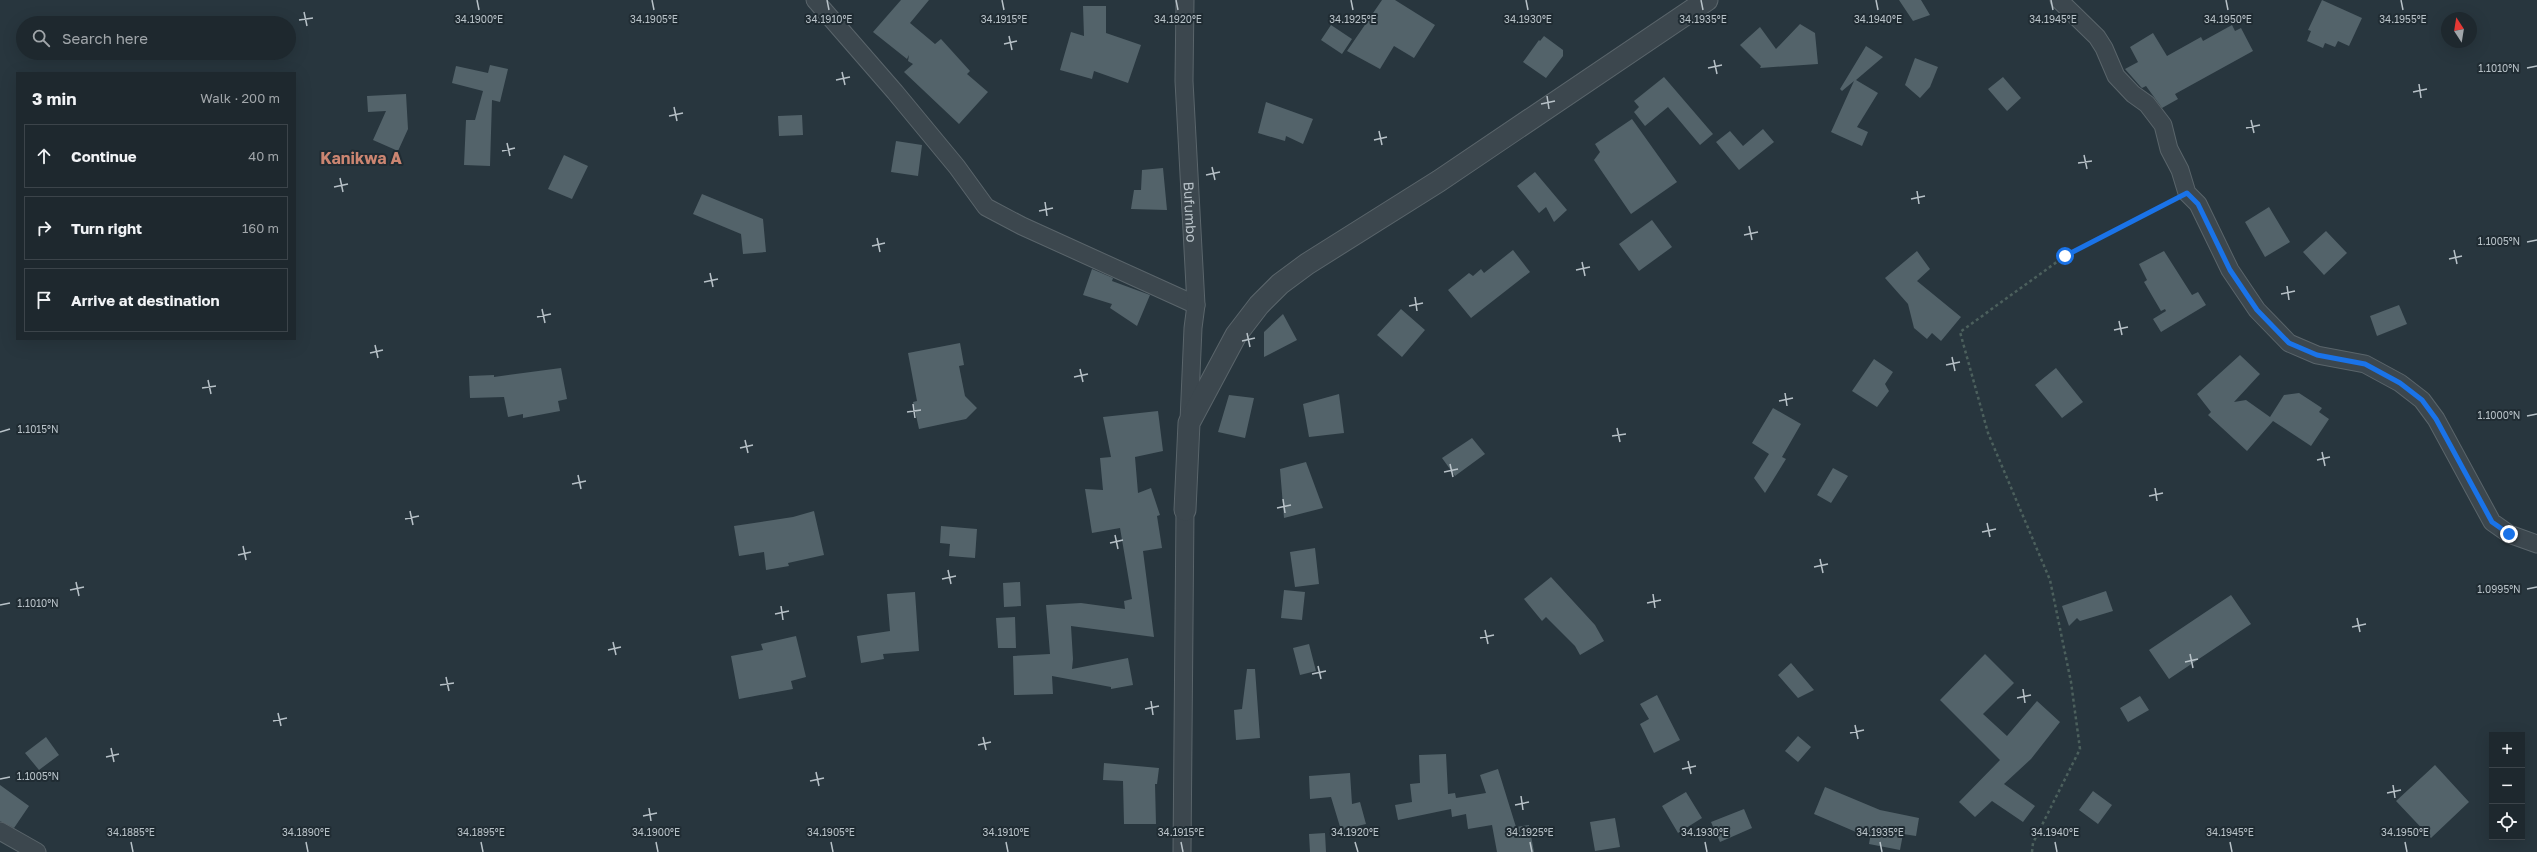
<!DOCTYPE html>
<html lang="en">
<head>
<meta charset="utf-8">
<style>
	body { margin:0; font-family:"Golos Text",sans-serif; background:#2b343a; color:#f1f3f6 }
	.controls { position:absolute; right:12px; bottom:12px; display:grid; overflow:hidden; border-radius:0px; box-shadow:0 4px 16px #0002 }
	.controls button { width:36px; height:36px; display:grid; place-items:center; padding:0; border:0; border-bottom:1px solid #3c444a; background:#1e282e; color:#f1f3f6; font:20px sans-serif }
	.compass { position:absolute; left:2441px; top:12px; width:36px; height:36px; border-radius:50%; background:#1e282e; box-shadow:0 4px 16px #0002; rotate:348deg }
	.stop { position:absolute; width:12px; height:12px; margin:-9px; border:3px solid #1a73e8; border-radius:50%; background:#fff }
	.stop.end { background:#1a73e8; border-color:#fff; box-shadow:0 1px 4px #0008 }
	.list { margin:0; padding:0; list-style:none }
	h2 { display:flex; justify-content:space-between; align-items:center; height:52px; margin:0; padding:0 16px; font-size:17px }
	h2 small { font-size:13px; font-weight:400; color:#a1a6aa }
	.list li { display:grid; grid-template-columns:26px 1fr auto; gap:12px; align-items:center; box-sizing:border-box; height:64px; margin:0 8px 8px; padding:0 8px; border:1px solid #3c444a; border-radius:0px }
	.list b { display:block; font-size:15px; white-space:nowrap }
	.list em { font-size:13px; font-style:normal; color:#a1a6aa }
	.icon { flex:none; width:22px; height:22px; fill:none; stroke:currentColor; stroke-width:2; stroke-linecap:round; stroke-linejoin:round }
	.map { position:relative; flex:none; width:2537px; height:852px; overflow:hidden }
	.search { position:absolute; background:#1e282e; box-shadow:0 4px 16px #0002; left:16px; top:16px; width:280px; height:44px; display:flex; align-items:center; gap:10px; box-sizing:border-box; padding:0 14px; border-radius:22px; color:#a1a6aa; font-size:15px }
	.panel { position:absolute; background:#1e282e; box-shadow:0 4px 16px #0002; left:16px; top:72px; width:280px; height:268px; border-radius:0px }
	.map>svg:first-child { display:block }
	.building { fill:#53636a }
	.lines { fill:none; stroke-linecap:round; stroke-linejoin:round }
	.minor-casing { stroke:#5a656b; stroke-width:19 }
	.tertiary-casing { stroke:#5a656b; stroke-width:23 }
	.path { stroke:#4c605d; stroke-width:2.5; stroke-dasharray:3 3; stroke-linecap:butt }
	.minor { stroke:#3c474e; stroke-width:17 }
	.tertiary { stroke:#3c474e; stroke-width:21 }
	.route { stroke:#1a73e8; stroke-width:5 }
	.ticks { fill:none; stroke:#b8c2c8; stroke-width:1.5 }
	.labels { text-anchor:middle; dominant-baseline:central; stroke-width:4; stroke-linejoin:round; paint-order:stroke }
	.street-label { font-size:14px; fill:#b8c2c8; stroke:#202c33 }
	.quarter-label { font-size:16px; font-weight:bold; fill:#cb8571; stroke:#202c33 }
	.ticks-label { font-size:10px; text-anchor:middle; fill:#b8c2c8; stroke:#202c33; stroke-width:4; stroke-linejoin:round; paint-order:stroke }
</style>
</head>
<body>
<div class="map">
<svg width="2537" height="852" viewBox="0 0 2537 852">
	<rect width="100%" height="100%" fill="#28363e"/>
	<path class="building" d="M 901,0 L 929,0 L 910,23 L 935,44 L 941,39 L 970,71 L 967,74 L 988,92 L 959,124 L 904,72 L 913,64 L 908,61 L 909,55 L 907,59 L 873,32 Z
		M 1382,0 L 1395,0 L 1435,25 L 1414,58 L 1394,46 L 1380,69 L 1347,51 Z
		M 1899,0 L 1921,0 L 1930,15 L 1913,21 Z
		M 2322,0 L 2362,18 L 2349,46 L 2338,41 L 2335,47 L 2325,43 L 2323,48 L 2307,41 L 2311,31 L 2308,30 Z
		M 1083,6 L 1106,6 L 1106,33 L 1141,45 L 1128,83 L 1094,71 L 1092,79 L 1060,70 L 1071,32 L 1084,36 Z
		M 1800,24 L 1815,33 L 1818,64 L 1760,68 L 1761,66 L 1740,45 L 1760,27 L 1776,49 Z
		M 1331,25 L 1352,39 L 1342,54 L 1321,40 Z
		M 2232,25 L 2235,31 L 2241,28 L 2253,51 L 2175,94 L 2178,99 L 2162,108 L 2146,86 L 2142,88 L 2140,86 L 2125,69 L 2138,62 L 2130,47 L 2153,33 L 2167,56 L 2201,37 L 2203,41 Z
		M 1544,36 L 1563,50 L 1563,56 L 1546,78 L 1523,62 L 1539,40 L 1540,41 Z
		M 1866,46 L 1883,57 L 1856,80 L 1878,93 L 1857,127 L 1868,132 L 1862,146 L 1831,132 L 1854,81 L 1842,91 L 1840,89 Z
		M 1915,58 L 1938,67 L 1930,87 L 1920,98 L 1905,85 Z
		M 490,65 L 508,69 L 500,102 L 492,100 L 490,166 L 464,165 L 466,120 L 475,120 L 483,91 L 452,83 L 456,66 L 488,73 Z
		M 1664,77 L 1713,134 L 1700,145 L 1668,107 L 1645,126 L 1634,112 L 1639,107 L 1634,101 Z
		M 2003,77 L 2021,98 L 2007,111 L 1988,89 Z
		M 406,94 L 408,129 L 398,151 L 373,140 L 386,111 L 368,112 L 367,96 Z
		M 1266,102 L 1313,119 L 1303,144 L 1286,136 L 1285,141 L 1258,133 Z
		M 802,115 L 803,135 L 779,136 L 778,116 Z
		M 1632,119 L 1677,182 L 1631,214 L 1594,160 L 1600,152 L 1595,144 Z
		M 1763,129 L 1774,142 L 1739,170 L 1716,142 L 1730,131 L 1743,146 Z
		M 896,141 L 922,145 L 918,176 L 891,172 Z
		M 564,155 L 588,166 L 572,199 L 548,189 Z
		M 1163,168 L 1167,210 L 1131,209 L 1134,190 L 1141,190 L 1142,170 Z
		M 1535,172 L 1567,210 L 1554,222 L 1546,207 L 1539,213 L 1517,186 Z
		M 702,194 L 763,219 L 766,252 L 743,254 L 741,234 L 693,214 Z
		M 2269,207 L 2290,242 L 2265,257 L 2245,222 Z
		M 1652,220 L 1672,247 L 1639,271 L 1619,244 Z
		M 2326,231 L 2347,253 L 2324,275 L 2303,252 Z
		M 1513,250 L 1530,272 L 1471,318 L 1448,290 L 1469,273 L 1473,276 L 1481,269 L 1484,273 Z
		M 1917,251 L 1930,269 L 1917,281 L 1961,317 L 1941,341 L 1932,333 L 1927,339 L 1914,328 L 1908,304 L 1885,278 Z
		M 2164,251 L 2192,295 L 2198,292 L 2206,305 L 2161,332 L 2153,319 L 2166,311 L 2165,309 L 2161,311 L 2144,282 L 2147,280 L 2139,264 Z
		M 1092,269 L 1113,278 L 1112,281 L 1150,295 L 1137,326 L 1110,308 L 1112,304 L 1083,295 Z
		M 2399,305 L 2407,324 L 2377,336 L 2370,316 Z
		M 1401,309 L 1425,330 L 1402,357 L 1377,335 Z
		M 1283,314 L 1297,340 L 1264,357 L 1264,332 Z
		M 960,343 L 964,365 L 959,366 L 965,396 L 977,408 L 966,419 L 919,429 L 913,402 L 917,401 L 908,353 Z
		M 2240,355 L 2260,374 L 2234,402 L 2246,400 L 2270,417 L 2284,395 L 2299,393 L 2322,408 L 2319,412 L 2329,419 L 2311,446 L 2273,421 L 2247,451 L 2208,415 L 2211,412 L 2197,394 Z
		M 1874,359 L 1893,372 L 1885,384 L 1889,391 L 1877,407 L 1852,391 Z
		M 561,368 L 567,399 L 558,401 L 560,411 L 523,418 L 523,414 L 508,417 L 504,397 L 470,398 L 469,376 L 494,375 L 494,377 Z
		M 2056,368 L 2083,402 L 2062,418 L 2035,385 Z
		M 1339,394 L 1344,433 L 1309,437 L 1303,404 Z
		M 1229,395 L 1254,398 L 1245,438 L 1218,432 Z
		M 1773,408 L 1801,424 L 1782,457 L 1786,459 L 1765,493 L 1754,478 L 1769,454 L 1752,443 Z
		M 1158,411 L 1163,451 L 1135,457 L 1138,493 L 1151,488 L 1160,515 L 1157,516 L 1162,548 L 1143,551 L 1154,637 L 1071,626 L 1073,659 L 1072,669 L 1128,658 L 1133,685 L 1111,689 L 1111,687 L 1052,676 L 1053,694 L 1014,695 L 1013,656 L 1050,654 L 1046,605 L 1081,603 L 1125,609 L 1124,601 L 1132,599 L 1120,528 L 1092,533 L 1085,489 L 1103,490 L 1100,458 L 1111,457 L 1103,417 Z
		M 1472,438 L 1485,454 L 1455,476 L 1442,458 Z
		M 1306,462 L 1323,508 L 1284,518 L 1280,469 Z
		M 1833,468 L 1848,476 L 1831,503 L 1817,495 Z
		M 814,511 L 824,555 L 788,563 L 789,566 L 766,570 L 764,552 L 739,556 L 734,526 L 793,517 Z
		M 941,526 L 977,529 L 975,558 L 949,556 L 950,544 L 940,543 Z
		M 1315,548 L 1319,584 L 1295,587 L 1290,552 Z
		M 1551,577 L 1595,625 L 1604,641 L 1580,655 L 1575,646 L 1546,617 L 1542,621 L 1524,599 Z
		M 1020,582 L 1021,606 L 1004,607 L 1003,583 Z
		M 1284,590 L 1305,592 L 1302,620 L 1281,618 Z
		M 2106,591 L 2113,611 L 2080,621 L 2077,618 L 2069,626 L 2062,606 Z
		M 915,592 L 919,651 L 883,654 L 884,659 L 861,663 L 857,636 L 890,631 L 887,594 Z
		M 2231,595 L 2251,624 L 2169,679 L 2149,650 Z
		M 1015,617 L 1016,648 L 998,648 L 996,618 Z
		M 796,636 L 806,677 L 791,681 L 793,689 L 739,699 L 731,656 L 763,650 L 761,644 Z
		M 1309,644 L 1316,671 L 1300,675 L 1293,648 Z
		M 1985,654 L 2014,683 L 1983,714 L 2007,736 L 2037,701 L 2060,722 L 2031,759 L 2004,784 L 2035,806 L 2023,822 L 1992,801 L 1975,817 L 1959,802 L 2000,760 L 1940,700 Z
		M 1791,663 L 1814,690 L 1798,698 L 1778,675 Z
		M 1247,669 L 1255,669 L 1260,738 L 1236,740 L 1234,710 L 1242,709 Z
		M 1657,695 L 1680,740 L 1654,753 L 1640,724 L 1649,719 L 1640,704 Z
		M 2140,696 L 2149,710 L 2128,722 L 2120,708 Z
		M 1798,736 L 1811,747 L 1798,762 L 1785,751 Z
		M 46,737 L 59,755 L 39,770 L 25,753 Z
		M 1446,754 L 1448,794 L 1455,793 L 1456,798 L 1486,793 L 1480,775 L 1498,769 L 1516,827 L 1529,825 L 1534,852 L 1497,852 L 1492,825 L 1468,829 L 1466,814 L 1452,817 L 1451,809 L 1398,820 L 1395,805 L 1412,802 L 1410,784 L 1420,783 L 1419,755 Z
		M 1104,763 L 1159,768 L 1157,784 L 1155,784 L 1156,824 L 1124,824 L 1123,781 L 1103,780 Z
		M 2435,765 L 2469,802 L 2431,838 L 2396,801 Z
		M 1350,773 L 1352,804 L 1360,802 L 1366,824 L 1341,830 L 1331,797 L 1310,799 L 1309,776 Z
		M 0,785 L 29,806 L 14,828 L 0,821 Z
		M 1825,787 L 1880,810 L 1919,818 L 1916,836 L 1903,834 L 1900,850 L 1869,844 L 1870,838 L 1814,814 Z
		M 2093,791 L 2112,805 L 2098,824 L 2079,810 Z
		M 1686,792 L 1702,818 L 1678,833 L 1662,806 Z
		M 1744,809 L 1752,828 L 1720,842 L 1711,822 Z
		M 1615,818 L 1620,847 L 1595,851 L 1590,822 Z
		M 1325,833 L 1326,852 L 1310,852 L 1309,834 Z"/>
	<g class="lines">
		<defs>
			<g id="minor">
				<path d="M 815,0 L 895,92 L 957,167 L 986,207 L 1022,226 L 1196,305"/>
				<path id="s1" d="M 1185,0 L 1184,81 L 1196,305 L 1193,328 L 1189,421"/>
				<path d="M 2059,0 L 2097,37 L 2104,48 L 2116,76 L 2133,94 L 2147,104 L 2163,125 L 2169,149 L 2180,170 L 2187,193 L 2198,204 L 2230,270 L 2257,310 L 2289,343 L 2317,355 L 2365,364 L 2400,383 L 2422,400 L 2436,419 L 2492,522 L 2509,534 L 2537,544"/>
				<path d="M 0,831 L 37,852"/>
				<path d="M 1182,852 L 1185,510"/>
			</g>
			<path id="tertiary" d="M 1185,510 L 1189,423 L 1236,335 L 1259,305 L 1280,284 L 1307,264 L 1439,181 L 1707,0"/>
		</defs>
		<use href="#minor" class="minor-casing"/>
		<use href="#tertiary" class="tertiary-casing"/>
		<path class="path" d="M 2032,852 L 2033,843 L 2080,749 L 2071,682 L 2050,580 L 1988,433 L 1960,332 L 2065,256 L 2170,201"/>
		<use href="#minor" class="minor"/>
		<use href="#tertiary" class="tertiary"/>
	</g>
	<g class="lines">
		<path class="route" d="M 2065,256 L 2187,193 L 2198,204 L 2230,270 L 2257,310 L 2289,343 L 2317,355 L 2365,364 L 2400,383 L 2422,400 L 2436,419 L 2492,522 L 2509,534"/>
	</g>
	<path class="ticks" d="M 477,0 L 479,10M 652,0 L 654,10M 827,0 L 829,10M 1002,0 L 1004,10M 1176,0 L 1178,10M 1351,0 L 1353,10M 1526,0 L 1528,10M 1701,0 L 1703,10M 1876,0 L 1878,10M 2051,0 L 2053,10M 2226,0 L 2228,10M 2401,0 L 2403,10M 304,12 L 307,26M 299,20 L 313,18M 1009,36 L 1012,50M 1004,44 L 1017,41M 1714,60 L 1717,74M 1708,68 L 1722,65M 2527,68 L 2537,66M 842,72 L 845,85M 836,80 L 850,77M 2419,84 L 2421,98M 2413,92 L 2427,89M 1547,96 L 1549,109M 1541,104 L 1555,101M 674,107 L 677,121M 669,116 L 683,113M 2251,120 L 2254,133M 2246,128 L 2260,125M 1379,131 L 1382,145M 1374,140 L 1387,137M 507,143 L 510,156M 502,151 L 515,148M 2084,155 L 2087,169M 2078,163 L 2092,161M 1212,167 L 1215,180M 1206,175 L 1220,172M 340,178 L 343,192M 334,187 L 348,184M 1917,191 L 1919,204M 1911,199 L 1925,196M 1045,202 L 1047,216M 1039,211 L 1053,208M 1749,226 L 1752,240M 1744,235 L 1758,232M 877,238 L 880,252M 2527,242 L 2537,240M 872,246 L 885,243M 2454,250 L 2457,264M 2449,259 L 2462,256M 1582,262 L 1585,276M 1576,270 L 1590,267M 710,273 L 713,287M 704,282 L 718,279M 2287,286 L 2289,300M 2281,294 L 2295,291M 1415,297 L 1417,311M 1409,306 L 1423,303M 542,309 L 545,323M 537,317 L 551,314M 2119,321 L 2122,335M 2114,330 L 2128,327M 1247,333 L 1250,347M 1242,341 L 1255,338M 375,345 L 378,358M 370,353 L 383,350M 1952,357 L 1955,371M 1946,365 L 1960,362M 1080,369 L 1083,382M 1074,377 L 1088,374M 208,380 L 211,394M 202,388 L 216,386M 1785,393 L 1787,406M 1779,401 L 1793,398M 913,404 L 915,418M 907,412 L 921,410M 2527,416 L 2537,414M 1617,428 L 1620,442M 0,432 L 10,429M 1612,436 L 1626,434M 745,440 L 748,453M 740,448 L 753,445M 2322,452 L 2325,466M 2317,460 L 2330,457M 1450,464 L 1453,477M 1444,472 L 1458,469M 578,475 L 581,489M 572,484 L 586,481M 2155,488 L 2157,501M 2149,496 L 2163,493M 1283,499 L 1285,513M 1277,508 L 1291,505M 410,511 L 413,525M 405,519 L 419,516M 1987,523 L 1990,537M 1982,532 L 1996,529M 1115,535 L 1118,549M 1110,543 L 1123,540M 243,546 L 246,560M 238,555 L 251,552M 1820,559 L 1823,573M 1814,567 L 1828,564M 948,570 L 951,584M 942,579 L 956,576M 76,582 L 79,596M 2527,589 L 2537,587M 70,590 L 84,587M 1653,594 L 1655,608M 1647,603 L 1661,600M 0,605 L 10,603M 781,606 L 783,620M 775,614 L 789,611M 2357,618 L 2360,632M 2352,627 L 2366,624M 1485,630 L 1488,644M 1480,638 L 1494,635M 613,642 L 616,655M 608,650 L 621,647M 2190,654 L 2193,668M 2185,662 L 2198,659M 1318,666 L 1321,679M 1312,674 L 1326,671M 446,677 L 449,691M 440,685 L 454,683M 2023,689 L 2025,703M 2017,698 L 2031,695M 1151,701 L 1153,715M 1145,709 L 1159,706M 278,713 L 281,726M 273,721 L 287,718M 1855,725 L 1858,739M 1850,733 L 1864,730M 983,737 L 986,750M 978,745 L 991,742M 111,748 L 114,762M 106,757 L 119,754M 1688,761 L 1691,774M 1682,769 L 1696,766M 816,772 L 819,786M 0,779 L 10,777M 810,781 L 824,778M 2393,785 L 2395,798M 2387,793 L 2401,790M 1521,796 L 1523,810M 1515,805 L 1529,802M 649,808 L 651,821M 643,816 L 657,813M 131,842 L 133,852M 306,842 L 308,852M 481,842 L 483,852M 656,842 L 658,852M 831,842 L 833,852M 1006,842 L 1008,852M 1181,842 L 1183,852M 1355,842 L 1358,852M 1530,842 L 1532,852M 1705,842 L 1707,852M 1880,842 L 1882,852M 2055,842 L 2057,852M 2230,842 L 2232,852M 2405,842 L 2407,852"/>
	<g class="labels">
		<g class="street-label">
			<text stroke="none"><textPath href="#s1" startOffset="212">Bufumbo</textPath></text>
		</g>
		<g class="quarter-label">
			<text x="361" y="158">Kanikwa A</text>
		</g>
	</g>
	<g class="ticks-label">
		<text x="479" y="23">34.1900°E</text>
		<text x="654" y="23">34.1905°E</text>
		<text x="829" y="23">34.1910°E</text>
		<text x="1004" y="23">34.1915°E</text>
		<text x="1178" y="23">34.1920°E</text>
		<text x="1353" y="23">34.1925°E</text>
		<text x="1528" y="23">34.1930°E</text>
		<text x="1703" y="23">34.1935°E</text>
		<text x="1878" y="23">34.1940°E</text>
		<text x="2053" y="23">34.1945°E</text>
		<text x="2228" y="23">34.1950°E</text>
		<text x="2403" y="23">34.1955°E</text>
		<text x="2499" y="72">1.1010°N</text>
		<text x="2499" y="245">1.1005°N</text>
		<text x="2499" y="419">1.1000°N</text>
		<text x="38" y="433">1.1015°N</text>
		<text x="2499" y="593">1.0995°N</text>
		<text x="38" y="607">1.1010°N</text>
		<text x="38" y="780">1.1005°N</text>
		<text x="131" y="836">34.1885°E</text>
		<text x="306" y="836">34.1890°E</text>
		<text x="481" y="836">34.1895°E</text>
		<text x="656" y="836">34.1900°E</text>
		<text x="831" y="836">34.1905°E</text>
		<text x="1006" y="836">34.1910°E</text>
		<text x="1181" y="836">34.1915°E</text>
		<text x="1355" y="836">34.1920°E</text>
		<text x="1530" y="836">34.1925°E</text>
		<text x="1705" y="836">34.1930°E</text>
		<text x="1880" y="836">34.1935°E</text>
		<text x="2055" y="836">34.1940°E</text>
		<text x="2230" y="836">34.1945°E</text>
		<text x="2405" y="836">34.1950°E</text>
	</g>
</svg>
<div class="controls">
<button>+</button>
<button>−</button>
<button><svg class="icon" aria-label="locate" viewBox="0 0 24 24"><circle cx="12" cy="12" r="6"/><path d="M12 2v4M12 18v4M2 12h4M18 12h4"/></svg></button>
</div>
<svg class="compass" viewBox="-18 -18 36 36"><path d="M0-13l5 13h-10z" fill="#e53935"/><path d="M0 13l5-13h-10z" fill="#a1a6aa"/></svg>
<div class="stop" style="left:2065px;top:256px"></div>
<div class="stop end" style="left:2509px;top:534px"></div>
<div class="search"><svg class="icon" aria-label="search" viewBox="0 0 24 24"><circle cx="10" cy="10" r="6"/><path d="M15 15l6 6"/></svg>Search here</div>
<section class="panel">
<h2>3 min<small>Walk · 200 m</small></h2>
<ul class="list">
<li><svg class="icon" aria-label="ahead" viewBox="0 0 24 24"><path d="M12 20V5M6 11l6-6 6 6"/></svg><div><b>Continue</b></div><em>40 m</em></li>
<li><svg class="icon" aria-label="right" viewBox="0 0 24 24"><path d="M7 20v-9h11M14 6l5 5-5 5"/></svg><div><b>Turn right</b></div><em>160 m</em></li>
<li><svg class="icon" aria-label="arrive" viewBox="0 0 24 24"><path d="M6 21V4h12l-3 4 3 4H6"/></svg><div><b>Arrive at destination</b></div></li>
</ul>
</section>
</div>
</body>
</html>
